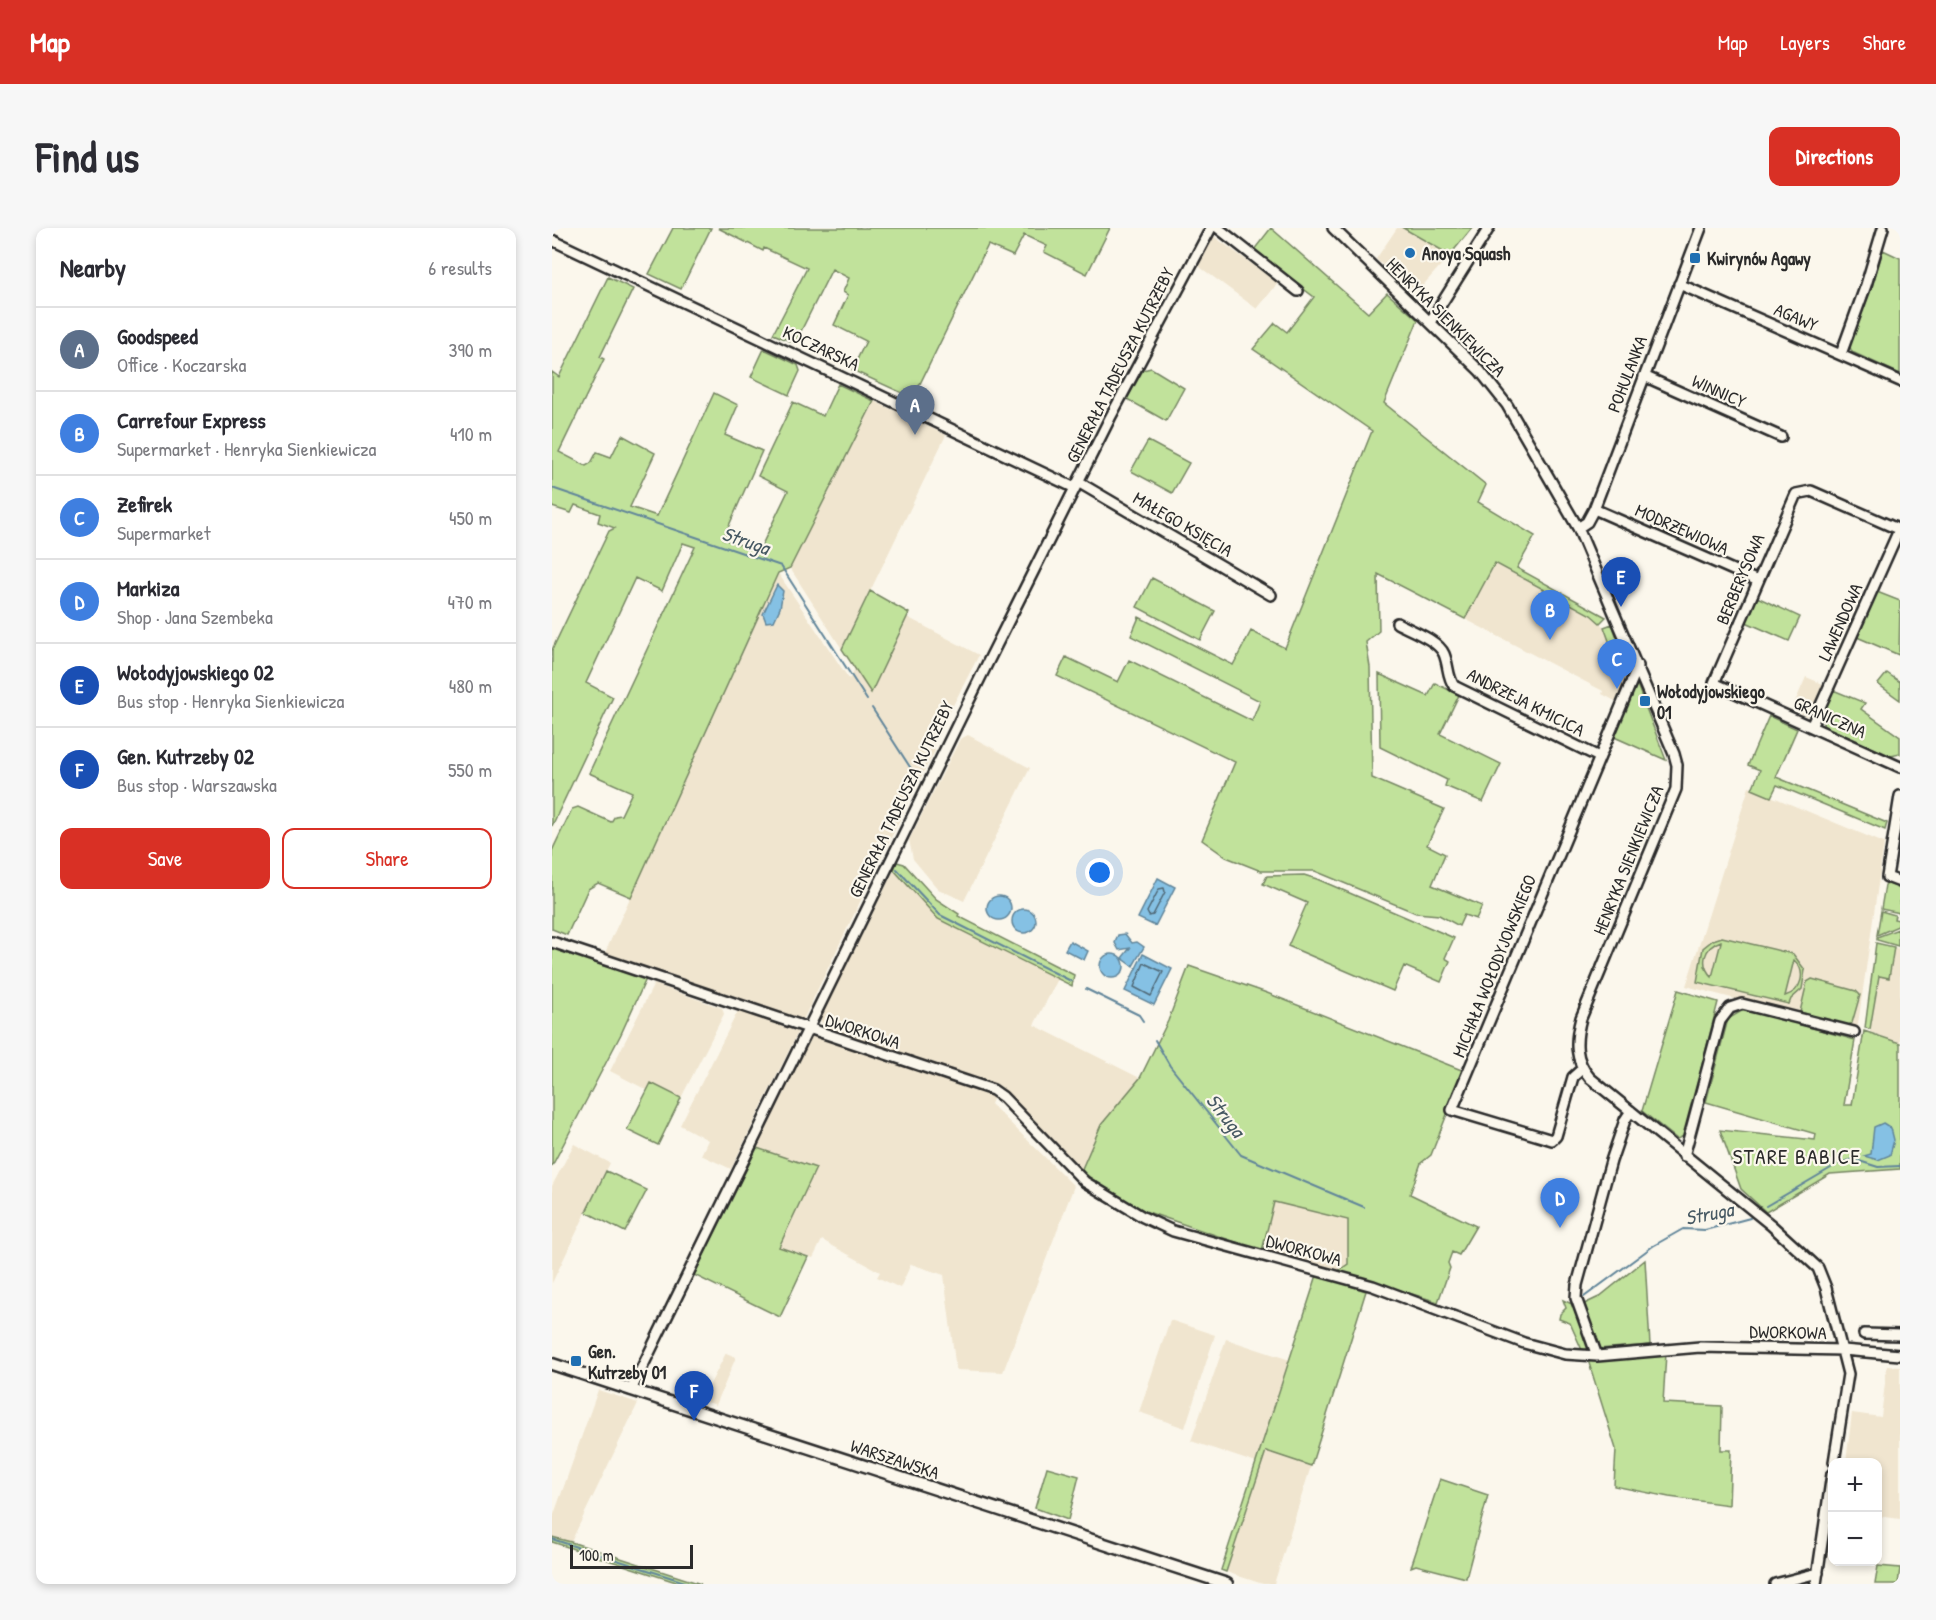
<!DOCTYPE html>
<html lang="en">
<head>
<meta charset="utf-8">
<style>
	body { margin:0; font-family:"Patrick Hand",sans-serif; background:#f7f7f7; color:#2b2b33 }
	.controls { position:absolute; right:18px; bottom:18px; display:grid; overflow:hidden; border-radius:12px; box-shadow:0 3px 9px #0003 }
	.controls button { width:54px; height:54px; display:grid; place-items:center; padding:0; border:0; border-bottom:2px solid #e1e1e2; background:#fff; color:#2b2b33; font:30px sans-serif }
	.scale { position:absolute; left:18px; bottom:15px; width:123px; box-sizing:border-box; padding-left:6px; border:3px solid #2b2b2b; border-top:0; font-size:16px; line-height:21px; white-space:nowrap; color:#2b2b2b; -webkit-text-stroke:4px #fbf7ec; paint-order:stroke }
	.you { position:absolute; left:548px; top:645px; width:21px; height:21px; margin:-15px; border:4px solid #fff; border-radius:50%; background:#1a73e8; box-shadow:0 0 0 9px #1a73e833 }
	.badge { display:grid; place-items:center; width:39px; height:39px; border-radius:50%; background:#d93025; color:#fff; font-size:20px; font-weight:700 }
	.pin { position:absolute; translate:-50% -50px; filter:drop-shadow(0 2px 3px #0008) }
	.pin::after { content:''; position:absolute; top:32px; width:21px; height:18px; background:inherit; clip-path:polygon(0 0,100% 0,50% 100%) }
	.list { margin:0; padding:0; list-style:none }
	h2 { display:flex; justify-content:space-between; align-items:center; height:78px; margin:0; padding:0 24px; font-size:26px }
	h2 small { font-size:20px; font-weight:400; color:#7c7c81 }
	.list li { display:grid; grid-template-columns:39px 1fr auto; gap:18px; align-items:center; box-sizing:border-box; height:84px; padding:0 24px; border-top:2px solid #e1e1e2 }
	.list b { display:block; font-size:22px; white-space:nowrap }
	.list p { margin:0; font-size:20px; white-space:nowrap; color:#7c7c81 }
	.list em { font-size:20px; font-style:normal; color:#7c7c81 }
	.actions { display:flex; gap:12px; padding:18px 24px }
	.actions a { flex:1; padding:14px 0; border:2px solid #d93025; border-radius:12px; text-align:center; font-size:21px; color:#d93025 }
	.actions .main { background:#d93025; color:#fff }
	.map { position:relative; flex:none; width:1348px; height:1356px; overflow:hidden; border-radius:12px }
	header { display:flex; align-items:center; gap:36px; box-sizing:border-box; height:84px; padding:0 30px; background:#d93025; color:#fff }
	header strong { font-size:28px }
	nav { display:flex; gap:33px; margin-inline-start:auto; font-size:21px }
	.intro { display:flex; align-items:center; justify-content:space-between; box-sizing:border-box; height:144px; padding:0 36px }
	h1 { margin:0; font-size:42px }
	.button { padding:15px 27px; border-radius:12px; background:#d93025; color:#fff; font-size:21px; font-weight:700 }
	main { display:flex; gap:36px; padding:0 36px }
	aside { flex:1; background:#fff; border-radius:12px; box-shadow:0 3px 9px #0003 }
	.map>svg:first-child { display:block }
	.built { fill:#f0e5cf }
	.green { fill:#c1e29b; stroke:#768663; stroke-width:1.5; fill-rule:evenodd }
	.water { fill:#85c1e4; stroke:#61859a; stroke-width:1.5 }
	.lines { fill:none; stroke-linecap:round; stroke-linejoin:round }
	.shore { stroke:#4f6775; stroke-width:1.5 }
	.stream { stroke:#61859a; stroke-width:2 }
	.minor-casing { stroke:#2b2b2b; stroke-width:14 }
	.major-casing { stroke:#2b2b2b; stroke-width:15 }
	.minor { stroke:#fbf7ec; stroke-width:9 }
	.major { stroke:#fbf7ec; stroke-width:10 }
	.poi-dot { fill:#1f6fb2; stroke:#fbf7ec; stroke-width:2 }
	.labels { text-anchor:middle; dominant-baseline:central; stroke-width:4.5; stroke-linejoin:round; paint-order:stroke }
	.poi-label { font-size:18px; font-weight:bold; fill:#2b2b2b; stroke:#fbf7ec; text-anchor:start }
	.street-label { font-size:18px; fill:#2b2b2b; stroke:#fbf7ec }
	.water-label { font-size:20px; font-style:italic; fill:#465862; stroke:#fbf7ec }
	.quarter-label { font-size:21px; letter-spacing:1.5px; fill:#2b2b2b; stroke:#fbf7ec }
</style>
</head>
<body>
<header>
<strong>Map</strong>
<nav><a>Map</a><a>Layers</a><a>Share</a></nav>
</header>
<div class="intro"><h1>Find us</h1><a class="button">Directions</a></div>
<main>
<aside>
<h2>Nearby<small>6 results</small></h2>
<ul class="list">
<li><span class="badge" style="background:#5c6f8a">A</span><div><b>Goodspeed</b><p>Office · Koczarska</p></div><em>390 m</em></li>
<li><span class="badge" style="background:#3f7fe0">B</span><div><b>Carrefour Express</b><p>Supermarket · Henryka Sienkiewicza</p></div><em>410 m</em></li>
<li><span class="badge" style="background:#3f7fe0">C</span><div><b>Zefirek</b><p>Supermarket</p></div><em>450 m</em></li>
<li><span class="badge" style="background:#3f7fe0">D</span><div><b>Markiza</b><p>Shop · Jana Szembeka</p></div><em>470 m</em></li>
<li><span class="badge" style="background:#1a4fb4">E</span><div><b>Wołodyjowskiego 02</b><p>Bus stop · Henryka Sienkiewicza</p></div><em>480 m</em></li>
<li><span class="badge" style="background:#1a4fb4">F</span><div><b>Gen. Kutrzeby 02</b><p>Bus stop · Warszawska</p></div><em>550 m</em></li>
</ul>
<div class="actions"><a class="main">Save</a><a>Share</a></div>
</aside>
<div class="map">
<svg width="1348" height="1356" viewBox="0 0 1348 1356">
	<rect width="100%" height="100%" fill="#fbf7ec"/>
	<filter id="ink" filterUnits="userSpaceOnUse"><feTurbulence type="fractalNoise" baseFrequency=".0167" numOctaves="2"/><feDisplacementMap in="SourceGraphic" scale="12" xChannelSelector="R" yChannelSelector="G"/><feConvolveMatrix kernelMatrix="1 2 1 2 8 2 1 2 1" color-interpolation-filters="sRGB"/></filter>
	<g filter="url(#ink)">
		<path class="built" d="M 845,0 L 851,0 L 898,27 L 866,63 L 859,63 L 824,31 Z
			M 660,7 L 726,55 L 705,81 L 645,37 Z
			M 322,173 L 394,207 L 290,421 L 238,340 Z
			M 943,335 L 1039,387 L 1052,399 L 1063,428 L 1071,425 L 1079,446 L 1067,475 L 1050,466 L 1051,463 L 913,391 Z
			M 226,345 L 297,451 L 303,441 L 319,465 L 355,389 L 427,427 L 381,516 L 383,523 L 364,558 L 250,794 L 52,727 Z
			M 1254,449 L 1271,456 L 1259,484 L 1254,488 L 1240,481 Z
			M 416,507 L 478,540 L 412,673 L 386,661 L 361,631 L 357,612 L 408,511 Z
			M 1197,559 L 1332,615 L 1305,803 L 1134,758 Z
			M 342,642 L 386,691 L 506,751 L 482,797 L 588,850 L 549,897 L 529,943 L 446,863 L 430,854 L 271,798 L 268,790 Z
			M 1342,719 L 1348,721 L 1348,815 L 1318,804 L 1327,747 L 1337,750 Z
			M 102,756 L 170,780 L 172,786 L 129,870 L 99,855 L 95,862 L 58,843 Z
			M 186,783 L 246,804 L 179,941 L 149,927 L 156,912 L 128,897 Z
			M 260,807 L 442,868 L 439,876 L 522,958 L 451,1144 L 404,1142 L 392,1047 L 359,1036 L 348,1060 L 325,1049 L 328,1044 L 270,1012 L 261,1030 L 227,1019 L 205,920 Z
			M 22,916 L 58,935 L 0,1055 L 0,958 Z
			M 722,974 L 797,992 L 796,1036 L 786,1043 L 710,1023 Z
			M 618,1092 L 663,1107 L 633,1200 L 587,1184 Z
			M 674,1111 L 738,1132 L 704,1235 L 639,1213 Z
			M 174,1125 L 184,1129 L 164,1177 L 150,1172 Z
			M 1335,1138 L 1348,1139 L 1348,1291 L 1326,1288 L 1326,1234 L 1294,1234 L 1300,1185 L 1329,1189 Z
			M 46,1162 L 86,1175 L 19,1314 L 0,1309 L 0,1292 Z
			M 714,1223 L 759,1238 L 722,1356 L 711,1356 L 674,1344 Z"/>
		<path class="green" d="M 121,0 L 159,0 L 129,61 L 97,46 Z
			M 166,0 L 558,0 L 535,46 L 492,24 L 495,18 L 472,7 L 461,28 L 436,17 L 361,170 L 300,142 L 314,113 L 282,97 L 296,67 L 291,64 L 297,50 L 280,41 L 243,115 L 221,106 L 255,40 L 212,20 L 211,23 Z
			M 719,0 L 816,85 L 835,65 L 866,92 L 832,175 L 934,257 L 926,274 L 983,308 L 965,340 L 1054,389 L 1048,395 L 1039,387 L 943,335 L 913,391 L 826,346 L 827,403 L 814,414 L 818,439 L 820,550 L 892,581 L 875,617 L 893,626 L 880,657 L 930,678 L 924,691 L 912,687 L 907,698 L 887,687 L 864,685 L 763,643 L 709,643 L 674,629 L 650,612 L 683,534 L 505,448 L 514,429 L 566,454 L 577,432 L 700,493 L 708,473 L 579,408 L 587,389 L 681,437 L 699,403 L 733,420 L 820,203 L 701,121 L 723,95 L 735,104 L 762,69 L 701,23 Z
			M 851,0 L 920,0 L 898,27 Z
			M 1331,22 L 1348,30 L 1348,146 L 1300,124 L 1297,117 L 1320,59 Z
			M 56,49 L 81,61 L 48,129 L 52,131 L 7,224 L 34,238 L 39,235 L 45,224 L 59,229 L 70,207 L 103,225 L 78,279 L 105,288 L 162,165 L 186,177 L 173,207 L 210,223 L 171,311 L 207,323 L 236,263 L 206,248 L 241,174 L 271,188 L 286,156 L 322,173 L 238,340 L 226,345 L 79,669 L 46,655 L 36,661 L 15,707 L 0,701 L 0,623 L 20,581 L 26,579 L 59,594 L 63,588 L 69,587 L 80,564 L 37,545 L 143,319 L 131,315 L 110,363 L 83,350 L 34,455 L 61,469 L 0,598 L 0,422 L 57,303 L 63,300 L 46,294 L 48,286 L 23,277 L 19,285 L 0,279 L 0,144 L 7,149 Z
			M 212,121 L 246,137 L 248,143 L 237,167 L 199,149 Z
			M 599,140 L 632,160 L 614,193 L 575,171 L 591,142 Z
			M 596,213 L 637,235 L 620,265 L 579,243 Z
			M 600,350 L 663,383 L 648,412 L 585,379 Z
			M 318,363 L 357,385 L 319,465 L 290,421 Z
			M 1325,364 L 1348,373 L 1347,427 L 1305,409 Z
			M 1205,369 L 1248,389 L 1237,413 L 1194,394 Z
			M 1060,396 L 1068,418 L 1060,421 L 1052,399 Z
			M 1335,445 L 1348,454 L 1348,472 L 1326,456 Z
			M 827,446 L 876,468 L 883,455 L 907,467 L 888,506 L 949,536 L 931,574 L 893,558 L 895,552 L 828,519 Z
			M 1084,454 L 1114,532 L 1060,508 Z
			M 1281,462 L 1313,475 L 1309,481 L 1348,509 L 1348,526 L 1339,528 L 1272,498 L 1269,490 Z
			M 1217,488 L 1245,501 L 1224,549 L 1335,595 L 1333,602 L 1225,557 L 1219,569 L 1200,561 L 1208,542 L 1196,537 Z
			M 345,634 L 352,636 L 384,671 L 407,686 L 406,688 L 522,747 L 520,758 L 386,691 L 342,642 Z
			M 752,647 L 765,651 L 902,710 L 893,730 L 898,733 L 889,754 L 852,738 L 841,763 L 736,718 L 755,675 L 711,656 L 715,648 Z
			M 1337,656 L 1348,660 L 1348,685 L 1329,681 L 1333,657 Z
			M 1329,683 L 1343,687 L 1342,691 L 1347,692 L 1346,698 L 1325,707 Z
			M 1346,701 L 1346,718 L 1325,712 L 1325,709 Z
			M 1170,709 L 1241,726 L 1253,742 L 1250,761 L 1239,771 L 1237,776 L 1145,754 L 1151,720 L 1161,712 ZM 1169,713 L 1169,714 L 1160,749 C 1147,736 1152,719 1169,713 ZM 1242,732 C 1255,744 1250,763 1233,768 Z
			M 1324,715 L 1342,719 L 1337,750 L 1327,748 L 1318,801 L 1313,800 Z
			M 0,718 L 94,751 L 69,806 L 0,938 Z
			M 637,738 L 715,765 L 912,843 L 879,927 L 869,935 L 858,966 L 924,998 L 907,1027 L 900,1024 L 896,1035 L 898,1040 L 886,1074 L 786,1043 L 796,1036 L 796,992 L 722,974 L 710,1023 L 581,979 L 529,943 L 549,897 L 588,850 L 616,793 Z
			M 1260,751 L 1304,763 L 1308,767 L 1300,795 L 1295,798 L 1248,784 L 1255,754 Z
			M 1126,762 L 1166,774 L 1132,908 L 1125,911 L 1090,883 Z
			M 1193,781 L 1303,812 L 1292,877 L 1300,877 L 1312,803 L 1348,815 L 1348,941 L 1278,946 L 1214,984 L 1189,961 L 1168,902 L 1263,912 L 1264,906 L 1154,874 L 1176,791 Z
			M 99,855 L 129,870 L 106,917 L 75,902 Z
			M 205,920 L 264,940 L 227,1019 L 256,1029 L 228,1089 L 142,1047 Z
			M 54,943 L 95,962 L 73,1004 L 34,984 Z
			M 1093,1032 L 1098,1117 L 1045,1121 L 1028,1078 L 1047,1069 Z
			M 765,1047 L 814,1063 L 759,1238 L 714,1223 L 674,1344 L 669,1342 Z
			M 1011,1072 L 1020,1076 L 1037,1122 L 1030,1122 L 1018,1095 L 1007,1091 L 1008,1086 L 1014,1080 Z
			M 1114,1125 L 1111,1175 L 1170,1178 L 1169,1222 L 1179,1222 L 1177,1277 L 1117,1269 L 1062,1258 L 1064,1221 L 1036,1132 Z
			M 495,1239 L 527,1248 L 516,1292 L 483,1280 Z
			M 888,1251 L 936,1267 L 914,1350 L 864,1337 L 859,1339 Z
			M 0,1309 L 19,1314 L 149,1356 L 130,1356 L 0,1314 Z
			M 1326,1338 L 1348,1340 L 1346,1356 L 1323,1356 Z"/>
		<path class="water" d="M 225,357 L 231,363 L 228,380 L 222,393 L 214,394 L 211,386 Z
			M 606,650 L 623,659 L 603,698 L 586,690 Z
			M435 680a12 12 0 1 1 24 0a12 12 0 1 1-24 0Z
			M460 693a12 12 0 1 1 24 0a12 12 0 1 1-24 0Z
			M 573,706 L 580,715 L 585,714 L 592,719 L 581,738 L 570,730 L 578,720 L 567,722 L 563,715 L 566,707 Z
			M 518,713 L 536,723 L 532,732 L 513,722 Z
			M 591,726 L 620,741 L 602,777 L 573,763 Z
			M548 738a12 12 0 1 1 24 0a12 12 0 1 1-24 0Z
			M 1331,895 L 1339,900 L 1342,912 L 1338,927 L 1326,932 L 1312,928 L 1319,926 L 1322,899 Z"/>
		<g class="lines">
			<path class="shore" d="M 612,660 L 613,664 L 601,687 L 597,688 L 595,684 L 607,661 Z
				M 592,735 L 611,744 L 599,768 L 582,759 Z"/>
			<path class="stream" d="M 0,260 L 229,338 L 315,472
				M 320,480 L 367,553
				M 345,641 L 388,687 L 519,753
				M 534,761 L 587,787 L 591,793
				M 603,812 L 618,838 L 689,927 L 812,979
				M 1287,936 L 1301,931 L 1326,939 L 1348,938
				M 1214,978 L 1279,940
				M 1032,1069 L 1101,1018 L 1131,1001 L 1153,1002 L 1198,990
				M 0,1311 L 139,1356"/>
			<defs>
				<path id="minor" d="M 666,0 L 746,63
					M 781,0 L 928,143 L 955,177 L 1026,300 L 1122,526 L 1125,537 L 1124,561 L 1029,790 C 1023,812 1022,832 1038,850 L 1219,997 L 1266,1040 L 1274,1060 L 1296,1146 L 1282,1234
					M 0,12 L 523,260
					M 1127,56 L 1348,153
					M 878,94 L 937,0
					M 1289,126 L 1314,57 L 1331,0
					M 1092,148 L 1229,209
					M 526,254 L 719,367
					M 1042,281 L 1206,353
					M 1026,300 L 1035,294 L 1042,281 L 1149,0
					M 1348,302 L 1259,263 L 1244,266 L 1162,455 L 1348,539
					M 845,395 C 858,402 886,412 892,426 C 897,438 895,448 902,458 L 1047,529
					M 1259,499 L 1347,302
					M 1348,568 L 1335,649 L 1348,654
					M 0,714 L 441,862 L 451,869 L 533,954 L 591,989 L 621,1003 L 821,1058 L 972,1115 L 1013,1126 L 1045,1128 L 1148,1119 L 1291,1122 L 1348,1127
					M 1030,841 L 1021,849 L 1004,908 L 1000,912 L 900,882 L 1086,438
					M 1132,928 L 1168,793 L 1178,780 L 1190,776 L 1302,804
					M 1312,1106 L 1348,1107
					M 1045,1128 L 1024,1070 L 1025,1057 L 1059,933 L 1073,892 L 1079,883
					M 79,1162 L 437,432 L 558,190 L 659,0
					M 1223,1356 L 1266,1345
					M 1264,1356 L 1280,1246"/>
				<path id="major" d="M 0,1136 L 675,1356"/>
			</defs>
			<use href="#minor" class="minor-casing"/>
			<use href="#major" class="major-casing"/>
			<use href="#minor" class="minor"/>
			<use href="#major" class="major"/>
		</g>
	</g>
	<g class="poi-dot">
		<circle cx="858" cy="25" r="6"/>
		<rect x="1137" y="24" width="12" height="12" rx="3"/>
		<rect x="1087" y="467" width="12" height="12" rx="3"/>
		<rect x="18" y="1127" width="12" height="12" rx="3"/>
	</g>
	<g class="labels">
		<g class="poi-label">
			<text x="870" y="25">Anoya Squash</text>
			<text x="1155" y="30">Kwirynów Agawy</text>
			<text x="1105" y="463">Wołodyjowskiego<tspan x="1105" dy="21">01</tspan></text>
			<text x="36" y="1123">Gen.<tspan x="36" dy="21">Kutrzeby 01</tspan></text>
		</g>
		<g class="street-label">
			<text transform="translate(894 89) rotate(45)">HENRYKA SIENKIEWICZA</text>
			<text transform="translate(1244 89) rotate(23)">AGAWY</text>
			<text transform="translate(269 120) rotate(25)">KOCZARSKA</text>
			<text transform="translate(568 137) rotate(-63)">GENERAŁA TADEUSZA KUTRZEBY</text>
			<text transform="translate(1075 146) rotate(-69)">POHULANKA</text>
			<text transform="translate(1167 163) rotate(24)">WINNICY</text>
			<text transform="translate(631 296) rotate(30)">MAŁEGO KSIĘCIA</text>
			<text transform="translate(1130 301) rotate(24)">MODRZEWIOWA</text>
			<text transform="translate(1188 351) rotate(-67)">BERBERYSOWA</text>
			<text transform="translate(1288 394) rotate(-66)">LAWENDOWA</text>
			<text transform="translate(974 474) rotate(27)">ANDRZEJA KMICICA</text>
			<text transform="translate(1278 489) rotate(24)">GRANICZNA</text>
			<text transform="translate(349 571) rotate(-64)">GENERAŁA TADEUSZA KUTRZEBY</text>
			<text transform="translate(1076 632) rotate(-68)">HENRYKA SIENKIEWICZA</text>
			<text transform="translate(942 738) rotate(-68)">MICHAŁA WOŁODYJOWSKIEGO</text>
			<text transform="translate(311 803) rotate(18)">DWORKOWA</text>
			<text transform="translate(752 1022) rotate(15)">DWORKOWA</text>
			<text transform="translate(1236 1104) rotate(1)">DWORKOWA</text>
			<text transform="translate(343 1231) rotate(18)">WARSZAWSKA</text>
		</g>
		<g class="water-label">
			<text transform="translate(194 312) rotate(19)">Struga</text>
			<text transform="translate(674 887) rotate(52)">Struga</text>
			<text transform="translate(1157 985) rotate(-11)">Struga</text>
		</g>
		<g class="quarter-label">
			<text x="1245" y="928">STARE BABICE</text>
		</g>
	</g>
</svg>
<div class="controls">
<button>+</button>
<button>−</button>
</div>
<div class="scale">100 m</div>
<div class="you"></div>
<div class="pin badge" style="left:363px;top:207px;background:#5c6f8a">A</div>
<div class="pin badge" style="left:998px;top:412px;background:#3f7fe0">B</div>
<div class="pin badge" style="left:1065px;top:461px;background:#3f7fe0">C</div>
<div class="pin badge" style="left:1008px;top:1000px;background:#3f7fe0">D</div>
<div class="pin badge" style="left:1069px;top:379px;background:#1a4fb4">E</div>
<div class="pin badge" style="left:142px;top:1193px;background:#1a4fb4">F</div>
</div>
</main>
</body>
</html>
